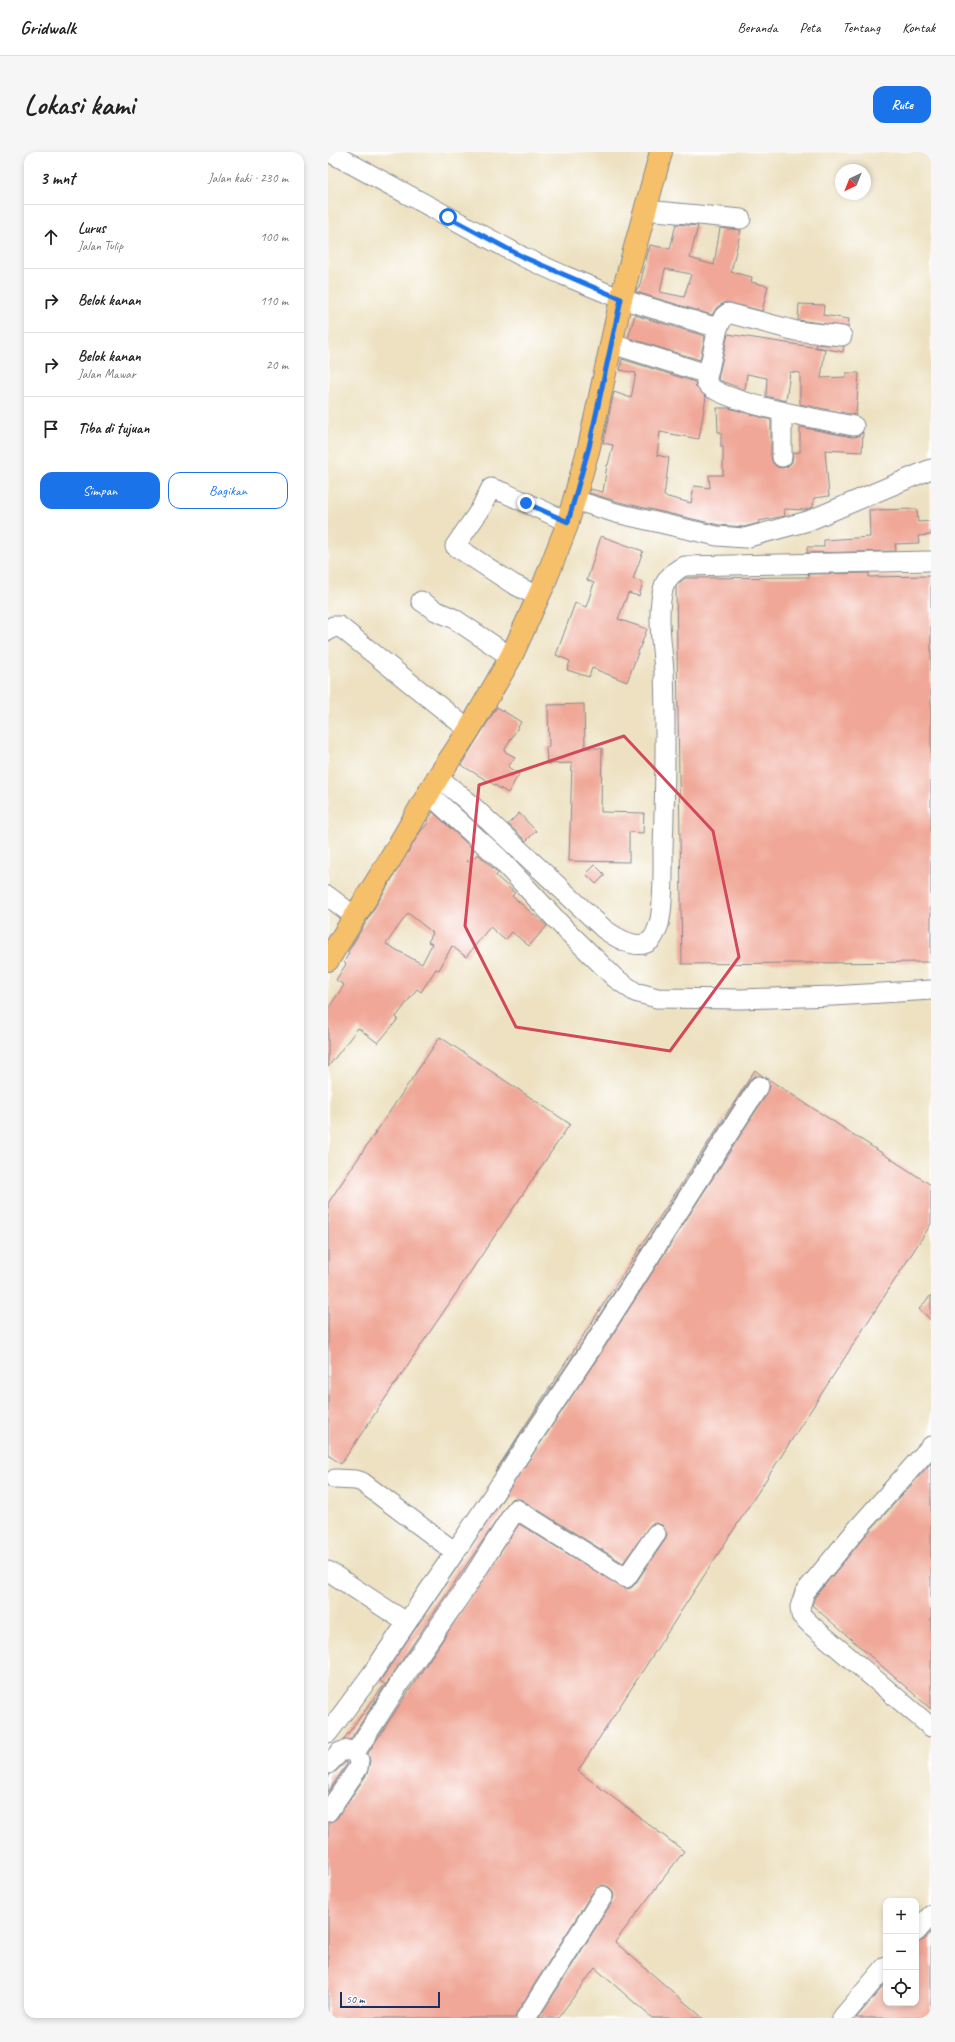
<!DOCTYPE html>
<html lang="id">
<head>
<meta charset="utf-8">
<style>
	body { margin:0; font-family:Caveat,sans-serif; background:#f6f6f6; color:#222 }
	.controls { position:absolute; right:12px; bottom:12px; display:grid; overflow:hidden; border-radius:8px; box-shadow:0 2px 6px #0003 }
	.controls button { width:36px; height:36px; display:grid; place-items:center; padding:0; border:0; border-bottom:1px solid #e0e0e0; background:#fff; color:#222; font:20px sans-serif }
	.compass { position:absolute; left:507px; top:12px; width:36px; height:36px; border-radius:50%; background:#fff; box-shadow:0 2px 6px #0003; rotate:223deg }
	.scale { position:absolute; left:12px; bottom:10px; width:100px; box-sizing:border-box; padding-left:4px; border:2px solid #1b2f5e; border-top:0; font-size:11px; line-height:14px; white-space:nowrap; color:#1b2f5e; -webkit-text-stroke:3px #fff; paint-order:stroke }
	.stop { position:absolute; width:12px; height:12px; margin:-9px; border:3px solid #1a73e8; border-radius:50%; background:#fff }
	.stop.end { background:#1a73e8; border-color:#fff; box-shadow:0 1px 4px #0008 }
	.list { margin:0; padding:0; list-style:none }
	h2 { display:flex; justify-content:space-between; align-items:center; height:52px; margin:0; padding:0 16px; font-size:17px }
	h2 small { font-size:13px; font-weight:400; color:#767676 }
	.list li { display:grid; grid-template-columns:26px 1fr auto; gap:12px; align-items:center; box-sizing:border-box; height:64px; padding:0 16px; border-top:1px solid #e0e0e0 }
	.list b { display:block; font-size:15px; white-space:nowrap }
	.list p { margin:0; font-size:13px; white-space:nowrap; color:#767676 }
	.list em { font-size:13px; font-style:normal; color:#767676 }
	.actions { display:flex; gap:8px; padding:12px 16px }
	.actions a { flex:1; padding:9px 0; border:1px solid #1a73e8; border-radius:12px; text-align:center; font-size:14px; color:#1a73e8 }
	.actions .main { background:#1a73e8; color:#fff }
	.icon { flex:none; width:22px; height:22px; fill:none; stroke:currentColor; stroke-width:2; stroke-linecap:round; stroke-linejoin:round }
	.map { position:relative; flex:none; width:603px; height:1866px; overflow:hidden; border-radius:12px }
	header { display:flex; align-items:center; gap:24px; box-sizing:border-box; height:56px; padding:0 20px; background:#fff; border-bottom:1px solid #e0e0e0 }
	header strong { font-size:19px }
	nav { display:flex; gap:22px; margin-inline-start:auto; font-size:14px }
	.intro { display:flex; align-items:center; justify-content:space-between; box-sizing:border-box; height:96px; padding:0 24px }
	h1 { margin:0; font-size:28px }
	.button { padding:10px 18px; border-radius:12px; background:#1a73e8; color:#fff; font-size:14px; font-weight:700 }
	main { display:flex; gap:24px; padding:0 24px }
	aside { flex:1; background:#fff; border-radius:12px; box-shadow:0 2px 6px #0003 }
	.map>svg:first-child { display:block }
	.building { fill:#f0a797; fill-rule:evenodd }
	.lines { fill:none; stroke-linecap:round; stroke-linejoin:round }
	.minor-casing { stroke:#848890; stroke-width:21 }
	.major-casing { stroke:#848890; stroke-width:24 }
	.minor { stroke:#fff; stroke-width:19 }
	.major { stroke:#f6c06b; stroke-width:22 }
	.route { stroke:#1a73e8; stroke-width:5 }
	.marked { fill:none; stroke:#d1495b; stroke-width:3; stroke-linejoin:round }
</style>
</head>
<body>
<header>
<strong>Gridwalk</strong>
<nav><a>Beranda</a><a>Peta</a><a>Tentang</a><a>Kontak</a></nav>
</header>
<div class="intro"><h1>Lokasi kami</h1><a class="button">Rute</a></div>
<main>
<aside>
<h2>3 mnt<small>Jalan kaki · 230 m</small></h2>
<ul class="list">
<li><svg class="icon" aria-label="ahead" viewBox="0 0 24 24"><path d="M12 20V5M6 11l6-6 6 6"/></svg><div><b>Lurus</b><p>Jalan Tulip</p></div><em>100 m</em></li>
<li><svg class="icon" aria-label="right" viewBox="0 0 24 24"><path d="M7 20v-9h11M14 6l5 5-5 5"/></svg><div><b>Belok kanan</b></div><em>110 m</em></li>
<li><svg class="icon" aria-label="right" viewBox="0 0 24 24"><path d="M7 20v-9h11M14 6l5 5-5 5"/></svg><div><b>Belok kanan</b><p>Jalan Mawar</p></div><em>20 m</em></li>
<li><svg class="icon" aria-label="arrive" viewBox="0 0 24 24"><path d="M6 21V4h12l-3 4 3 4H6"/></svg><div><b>Tiba di tujuan</b></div></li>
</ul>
<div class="actions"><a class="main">Simpan</a><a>Bagikan</a></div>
</aside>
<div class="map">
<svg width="603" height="1866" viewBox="0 0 603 1866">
	<rect width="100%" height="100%" fill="#fff"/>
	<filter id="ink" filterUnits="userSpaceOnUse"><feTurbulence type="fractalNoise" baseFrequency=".025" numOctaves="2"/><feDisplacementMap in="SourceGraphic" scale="8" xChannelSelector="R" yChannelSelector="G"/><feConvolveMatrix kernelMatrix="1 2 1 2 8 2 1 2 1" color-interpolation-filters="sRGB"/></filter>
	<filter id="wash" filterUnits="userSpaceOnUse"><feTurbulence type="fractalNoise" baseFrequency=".012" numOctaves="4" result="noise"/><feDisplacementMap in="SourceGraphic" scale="16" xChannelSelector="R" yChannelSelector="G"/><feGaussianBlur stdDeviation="0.9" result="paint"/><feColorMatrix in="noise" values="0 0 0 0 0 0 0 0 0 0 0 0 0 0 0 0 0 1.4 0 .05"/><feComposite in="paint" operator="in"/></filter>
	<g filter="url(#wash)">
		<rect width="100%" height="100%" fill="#ede1c1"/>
		<g id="blocks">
			<path class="building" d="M 348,72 L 370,74 L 362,106 L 386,113 L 392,76 L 413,78 L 403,120 L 424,125 L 423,130 L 440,134 L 434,159 L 398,150 L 389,155 L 384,163 L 308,140 L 309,136 L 311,136 L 322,93 L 342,97 ZM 337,117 L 363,122 L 356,145 L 332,140 Z
				M 471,152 L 496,153 L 495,163 L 521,167 L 520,175 L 470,168 Z
				M 307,163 L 377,184 L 372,208 L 300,186 Z
				M 400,182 L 497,197 L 493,226 L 518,225 L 518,221 L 531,221 L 528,263 L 472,252 L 472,221 L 462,220 L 458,249 L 438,244 L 439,226 L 419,222 L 417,238 L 393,229 L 390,227 Z
				M 488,192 L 516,194 L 515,200 L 488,195 Z
				M 294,207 L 367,230 L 368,235 L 378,245 L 371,287 L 332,280 L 329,303 L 341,306 L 336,344 L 363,351 L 366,334 L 382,336 L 381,323 L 395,323 L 395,295 L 393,295 L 393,280 L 390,280 L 389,256 L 401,256 L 443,268 L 443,305 L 445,311 L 449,315 L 454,316 L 460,314 L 464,310 L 465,301 L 472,300 L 472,275 L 524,285 L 530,284 L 535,280 L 534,300 L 497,298 L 501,344 L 486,346 L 485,355 L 477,358 L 456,357 L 457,364 L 431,369 L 431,371 L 416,375 L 391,373 L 291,350 L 261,341 L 262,337 L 275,340 L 279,313 L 280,313 L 285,293 L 275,291 L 286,240 L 303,246 L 308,221 L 292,218 Z
				M 589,357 L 590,370 L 603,369 L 603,383 L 590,384 L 591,391 L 567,392 L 568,399 L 479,401 L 479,395 L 496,395 L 496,388 L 542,385 L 541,358 Z
				M 273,384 L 315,399 L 305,427 L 315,430 L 311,444 L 300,441 L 290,467 L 319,477 L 299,530 L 264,516 L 261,525 L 239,518 L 242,509 L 228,503 L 247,451 L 258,455 L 266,431 L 259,428 Z
				M 541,421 L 541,425 L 603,424 L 603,810 L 354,812 L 348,434 L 357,426 L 481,425 L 480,422 Z
				M 256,552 L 257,596 L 274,596 L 273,660 L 316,661 L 315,681 L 301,680 L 301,710 L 241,709 L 244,611 L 219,612 L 218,595 L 221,595 L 220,553 Z
				M 169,555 L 193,570 L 176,599 L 187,605 L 180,615 L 191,622 L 180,641 L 133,613 Z
				M 105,660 L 146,698 L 139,709 L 141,710 L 150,702 L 170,721 L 168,724 L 187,741 L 184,744 L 219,774 L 201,794 L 184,780 L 177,788 L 162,775 L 138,805 L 124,794 L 111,818 L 108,817 L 93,840 L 89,837 L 68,865 L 70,867 L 50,891 L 30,876 L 0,915 L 0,857 L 16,833 L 8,828 L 18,812 L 16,810 L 21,801 L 20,800 L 92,680 L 101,670 L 99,669 ZM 80,761 L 105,781 L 100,790 L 104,792 L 94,812 L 58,792 Z
				M 191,661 L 208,679 L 198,689 L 180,672 Z
				M 267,713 L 277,723 L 268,732 L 258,722 Z
				M 112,885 L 242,972 L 13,1312 L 0,1303 L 0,1051 Z
				M 427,918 L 436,925 L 426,924 L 422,928 L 251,1195 L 167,1320 Z
				M 437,925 L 603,1033 L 603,1072 L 250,1619 L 356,1699 L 287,1790 L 375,1866 L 324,1866 L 267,1816 L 230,1866 L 211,1866 L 284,1750 L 286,1744 L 285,1739 L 281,1735 L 275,1733 L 266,1738 L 189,1860 L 187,1866 L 0,1866 L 0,1671 L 9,1666 L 39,1622 L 42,1609 L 40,1601 L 191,1372 L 297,1437 L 303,1436 L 307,1432 L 337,1388 L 339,1382 L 334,1373 L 328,1371 L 323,1372 L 295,1411 L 194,1348 L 188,1346 L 183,1347 L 64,1523 L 22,1588 L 15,1588 L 57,1532 L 52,1529 L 269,1207 L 440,940 L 442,934 Z
				M 603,1143 L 603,1168 L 591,1157 Z
				M 603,1311 L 603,1557 L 484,1453 L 487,1445 L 537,1384 Z
				M 18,1610 L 19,1610 L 19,1612 L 0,1640 L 0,1623 L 7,1620 Z
				M 603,1780 L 603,1866 L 528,1866 L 558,1831 L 558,1851 L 588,1851 L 588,1791 L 596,1788 Z"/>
		</g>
	</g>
	<g filter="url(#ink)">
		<use href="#blocks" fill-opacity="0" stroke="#848890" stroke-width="1"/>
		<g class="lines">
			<defs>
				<path id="minor" d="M 1,0 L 195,105 L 235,123 L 293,147 L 390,176 L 378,231 C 392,250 499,269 526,274
					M 317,58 L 413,67
					M 390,176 L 396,164 L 400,161 L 468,179 L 514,184
					M 284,192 L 379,222
					M 454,259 L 454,305
					M 247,348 L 288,361 L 389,384 L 417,386 L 480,369 L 603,317
					M 211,445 L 185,432 L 127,394 L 152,358 L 163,336 L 177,341 L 240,370
					M 93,449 L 108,459 L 125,466 L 183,505
					M 0,479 L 5,474 L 11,474 L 141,578
					M 110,625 L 138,648 L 276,777 C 287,785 310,800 323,788 C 327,784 329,778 331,772 C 336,753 335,717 335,697 C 337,638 338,578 336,519 C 334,493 328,459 336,434 C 339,426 348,417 357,414 L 603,409
					M 101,642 L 171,706 L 237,777 L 287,826 L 307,840 L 329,846 L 412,847 L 505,844 L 603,838
					M 0,744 L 26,764
					M 603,1294 L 529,1377 L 477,1440 L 472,1455 L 473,1463 L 483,1473 L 603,1575
					M 127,1400 L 260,1201 L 431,934
					M 0,1419 L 78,1470
					M 0,1581 L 43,1523 L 127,1400 L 34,1330 L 28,1328 L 7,1327
					M 27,1601 L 73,1529 L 141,1431 L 188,1357 L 298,1426 L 328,1382
					M 0,1612 L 12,1600 L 20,1598 L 27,1601 L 31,1608 L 30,1616 L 0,1660
					M 588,1780 L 603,1763
					M 198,1866 L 275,1744
					M 514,1866 L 558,1814"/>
				<path id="major" d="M 0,808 L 66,701 L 110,625 L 141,578 L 183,505 L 216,432 L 239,373 L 261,295 L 293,147 L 333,0"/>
			</defs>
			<use href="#minor" class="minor-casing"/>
			<use href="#major" class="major-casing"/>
			<use href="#minor" class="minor"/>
			<use href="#major" class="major"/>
		</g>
	</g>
	<g class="lines" filter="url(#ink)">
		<path class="route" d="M 120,65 L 195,105 L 293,147 L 261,295 L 240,370 L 198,351"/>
	</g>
	<path class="marked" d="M 296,584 L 385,679 L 411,805 L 342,899 L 188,875 L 137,774 L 151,633 Z"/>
</svg>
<div class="controls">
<button>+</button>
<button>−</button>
<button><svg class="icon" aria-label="locate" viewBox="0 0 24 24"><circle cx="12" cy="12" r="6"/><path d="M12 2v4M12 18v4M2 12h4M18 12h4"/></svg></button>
</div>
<svg class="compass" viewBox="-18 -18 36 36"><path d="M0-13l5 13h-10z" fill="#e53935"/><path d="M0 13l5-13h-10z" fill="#767676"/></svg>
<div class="scale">50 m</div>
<div class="stop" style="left:120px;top:65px"></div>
<div class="stop end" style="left:198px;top:351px"></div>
</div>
</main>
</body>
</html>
